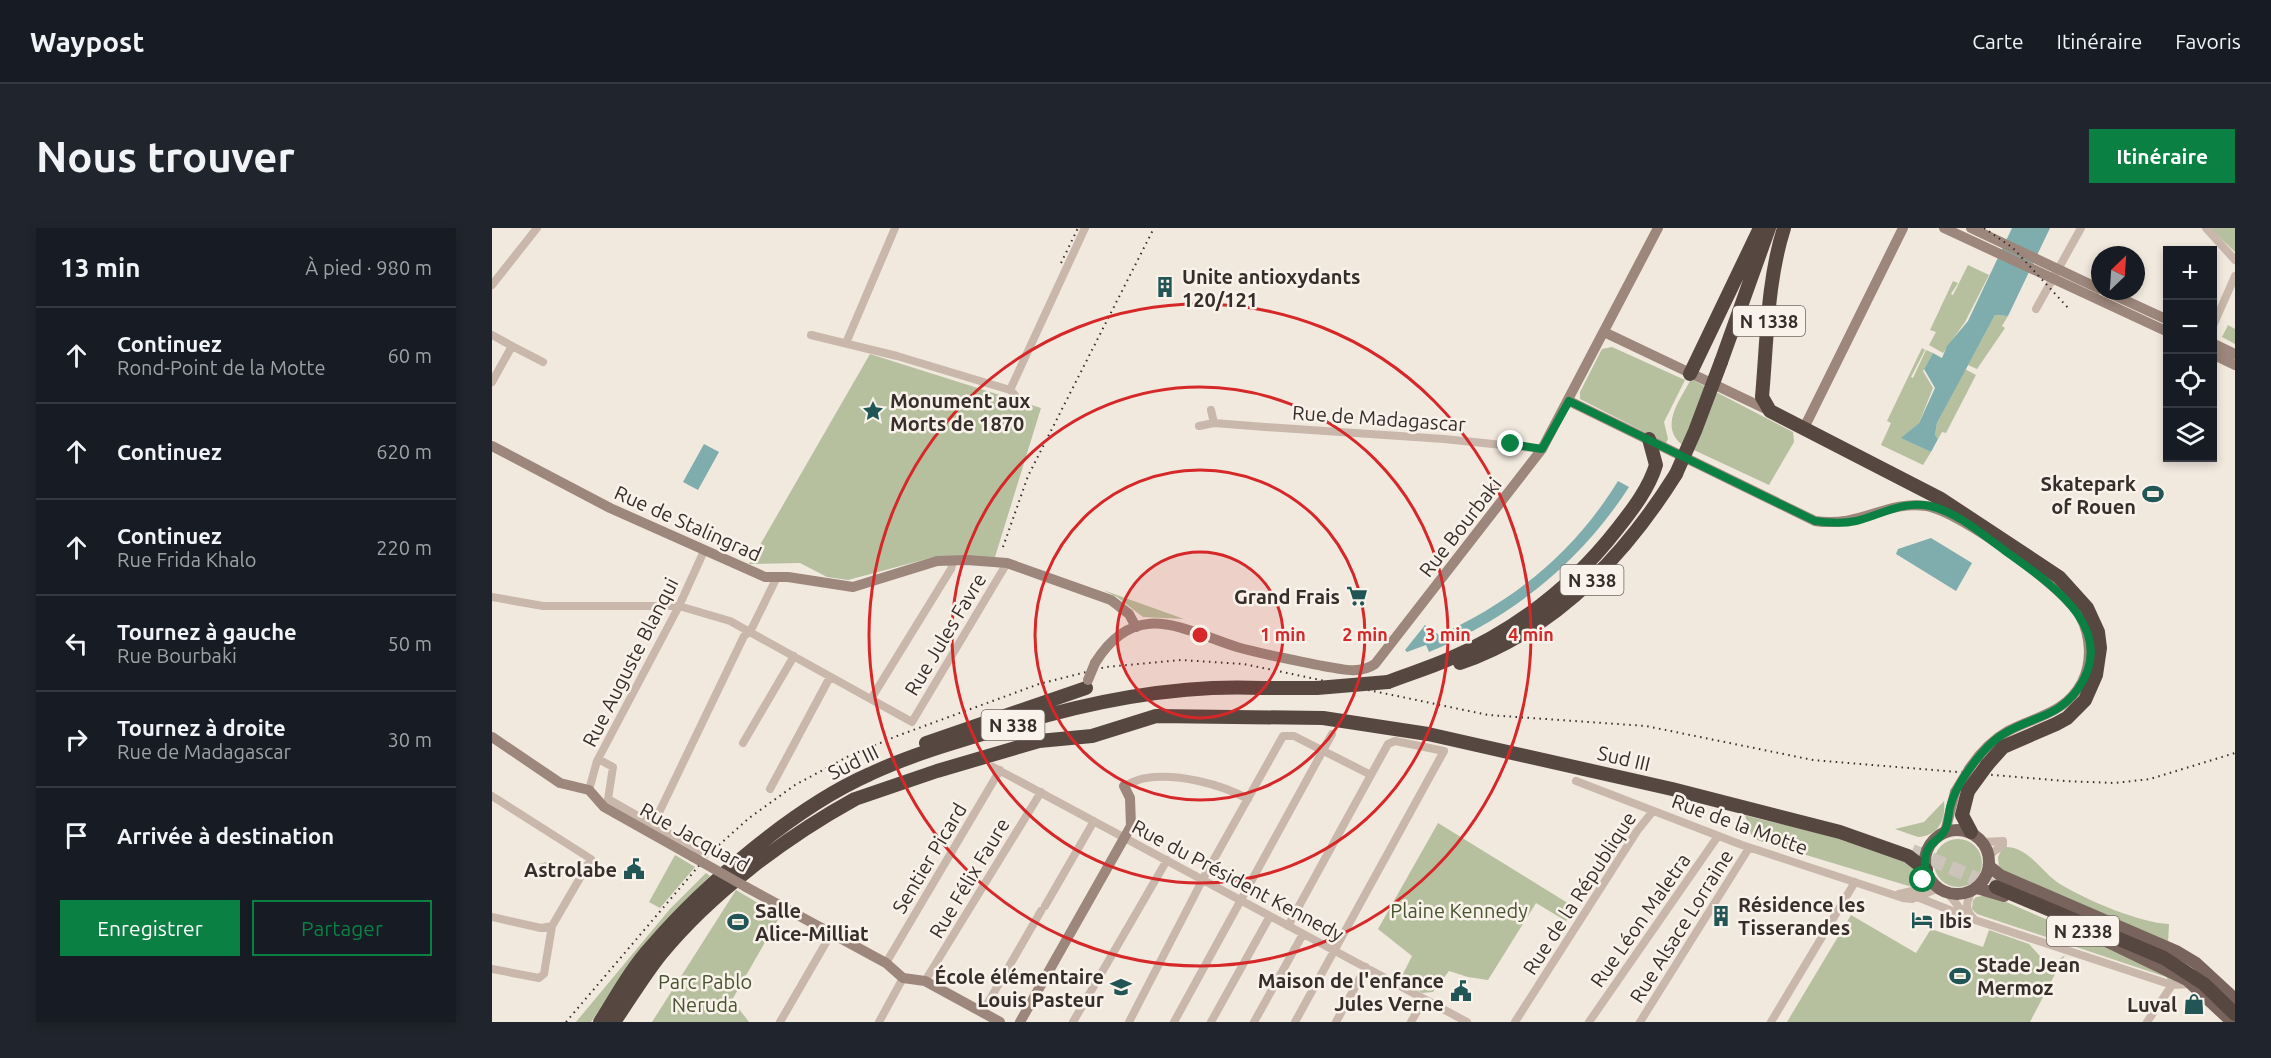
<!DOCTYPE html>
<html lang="fr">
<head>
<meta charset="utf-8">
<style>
	body { margin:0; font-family:Ubuntu,sans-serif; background:#20242c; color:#f1f3f6 }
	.controls { position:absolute; right:18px; top:18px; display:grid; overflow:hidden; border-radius:0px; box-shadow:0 3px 9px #0003 }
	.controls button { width:54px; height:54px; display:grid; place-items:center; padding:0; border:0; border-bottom:2px solid #363941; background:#171b24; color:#f1f3f6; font:30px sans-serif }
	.compass { position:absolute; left:1599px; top:18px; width:54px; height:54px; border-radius:50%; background:#171b24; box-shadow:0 3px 9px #0003; rotate:25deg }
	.stop { position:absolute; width:18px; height:18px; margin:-14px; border:4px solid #0b8043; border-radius:50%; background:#fff }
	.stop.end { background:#0b8043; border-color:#fff; box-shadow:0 2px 6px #0008 }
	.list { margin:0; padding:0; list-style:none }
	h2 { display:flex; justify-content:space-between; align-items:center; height:78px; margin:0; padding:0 24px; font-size:26px }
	h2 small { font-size:20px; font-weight:400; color:#9ea1a6 }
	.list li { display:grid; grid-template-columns:39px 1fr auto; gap:18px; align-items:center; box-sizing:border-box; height:96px; padding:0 24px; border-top:2px solid #363941 }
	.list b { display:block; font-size:22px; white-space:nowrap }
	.list p { margin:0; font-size:20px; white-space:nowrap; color:#9ea1a6 }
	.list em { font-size:20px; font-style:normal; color:#9ea1a6 }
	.actions { display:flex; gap:12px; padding:18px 24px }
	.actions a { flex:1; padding:14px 0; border:2px solid #0b8043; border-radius:0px; text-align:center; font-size:21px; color:#0b8043 }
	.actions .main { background:#0b8043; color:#fff }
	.icon { flex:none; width:33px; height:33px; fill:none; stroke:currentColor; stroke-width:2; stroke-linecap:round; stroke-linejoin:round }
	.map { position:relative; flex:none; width:1743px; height:794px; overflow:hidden; border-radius:0px }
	header { display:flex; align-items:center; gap:36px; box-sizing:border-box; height:84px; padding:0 30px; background:#171b24; border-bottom:2px solid #363941 }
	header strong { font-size:28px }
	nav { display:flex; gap:33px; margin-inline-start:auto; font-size:21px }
	.intro { display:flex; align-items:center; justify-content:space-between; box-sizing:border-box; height:144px; padding:0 36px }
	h1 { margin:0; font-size:42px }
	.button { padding:15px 27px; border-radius:0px; background:#0b8043; color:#fff; font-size:21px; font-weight:700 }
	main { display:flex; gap:36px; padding:0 36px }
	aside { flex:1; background:#171b24; border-radius:0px; box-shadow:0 3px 9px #0003 }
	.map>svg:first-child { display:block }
	.green { fill:#b6c09f }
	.water { fill:#7fadad }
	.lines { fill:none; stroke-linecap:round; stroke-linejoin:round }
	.highway-tunnel { stroke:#ccc3ba; stroke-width:14; stroke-dasharray:14 7; stroke-linecap:butt }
	.street { stroke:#c9b7ab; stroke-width:8 }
	.secondary { stroke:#9d867c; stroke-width:10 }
	.primary { stroke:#78645c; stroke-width:12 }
	.highway { stroke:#574741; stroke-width:14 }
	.rail { stroke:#372d2a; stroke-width:2; stroke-dasharray:1.5 4.5; stroke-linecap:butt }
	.secondary-bridge { stroke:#9d867c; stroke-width:10 }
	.highway-bridge { stroke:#574741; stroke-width:14 }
	.route { stroke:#0b8043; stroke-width:8 }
	.ring { fill:none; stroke:#d62828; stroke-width:3 }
	.labels { text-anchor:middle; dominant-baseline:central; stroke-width:5; stroke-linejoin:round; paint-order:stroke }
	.shield { fill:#f9f2ea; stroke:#716864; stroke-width:1.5 }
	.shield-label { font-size:18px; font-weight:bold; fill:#372d2a }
	.poi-label { font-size:20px; font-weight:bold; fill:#372d2a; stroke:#f9f2ea; text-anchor:start }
	.street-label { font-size:20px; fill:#372d2a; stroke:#f9f2ea }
	.park-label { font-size:20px; fill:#48542f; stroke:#f9f2ea }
	.centre { fill:#d62828; stroke:#f9f2ea; stroke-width:3 }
	.ring-label { font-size:18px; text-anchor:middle; font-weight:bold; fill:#d62828; stroke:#f9f2ea; stroke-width:5; stroke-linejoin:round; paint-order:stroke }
</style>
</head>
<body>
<header>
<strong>Waypost</strong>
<nav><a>Carte</a><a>Itinéraire</a><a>Favoris</a></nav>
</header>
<div class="intro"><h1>Nous trouver</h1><a class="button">Itinéraire</a></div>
<main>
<aside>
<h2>13 min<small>À pied · 980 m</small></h2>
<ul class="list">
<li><svg class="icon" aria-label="ahead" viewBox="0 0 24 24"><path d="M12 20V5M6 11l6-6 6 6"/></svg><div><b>Continuez</b><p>Rond-Point de la Motte</p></div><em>60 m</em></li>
<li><svg class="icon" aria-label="ahead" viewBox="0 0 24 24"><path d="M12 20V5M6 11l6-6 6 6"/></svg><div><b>Continuez</b></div><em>620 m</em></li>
<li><svg class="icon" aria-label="ahead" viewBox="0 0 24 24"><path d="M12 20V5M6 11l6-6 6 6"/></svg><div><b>Continuez</b><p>Rue Frida Khalo</p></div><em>220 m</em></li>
<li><svg class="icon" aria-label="left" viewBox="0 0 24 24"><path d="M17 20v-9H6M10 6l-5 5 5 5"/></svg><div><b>Tournez à gauche</b><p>Rue Bourbaki</p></div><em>50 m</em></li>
<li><svg class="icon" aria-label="right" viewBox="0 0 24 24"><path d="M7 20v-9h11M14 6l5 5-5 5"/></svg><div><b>Tournez à droite</b><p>Rue de Madagascar</p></div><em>30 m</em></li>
<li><svg class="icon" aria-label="arrive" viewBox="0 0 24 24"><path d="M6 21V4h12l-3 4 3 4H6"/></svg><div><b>Arrivée à destination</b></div></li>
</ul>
<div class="actions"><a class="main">Enregistrer</a><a>Partager</a></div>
</aside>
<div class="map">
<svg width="1743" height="794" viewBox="0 0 1743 794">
	<rect width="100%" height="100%" fill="#f1e8de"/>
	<path class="green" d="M 1719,0 L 1743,0 L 1743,24 L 1720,2 Z
		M 1476,37 L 1497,47 L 1473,94 L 1451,125 L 1437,117 L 1444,104 L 1438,102 L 1461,53 L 1466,55 L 1459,66 L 1461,67 Z
		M 1503,87 L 1516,88 L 1510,98 L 1513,100 L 1485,141 L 1476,137 Z
		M 1736,97 L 1743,101 L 1743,116 L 1730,109 Z
		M 1120,119 L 1193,152 L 1172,194 L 1176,211 L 1174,215 L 1088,171 L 1088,164 L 1110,121 Z
		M 1430,120 L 1433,122 L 1419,149 L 1421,150 L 1434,122 L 1441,125 L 1431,143 L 1441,160 L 1427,195 L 1410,210 L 1439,224 L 1431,237 L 1389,217 L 1399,195 L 1395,193 Z
		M 378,126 L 549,180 L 503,329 L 442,329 L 356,352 L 335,349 L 308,335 L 257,336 Z
		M 1473,141 L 1484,147 L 1454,205 L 1450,204 L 1446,211 L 1443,207 L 1445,195 Z
		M 1199,151 L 1301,204 L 1302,214 L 1277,257 L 1189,216 C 1167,197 1189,171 1199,151 Z
		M 611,362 L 692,391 L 651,389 L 625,369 Z
		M 1452,573 C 1454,591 1447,608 1426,609 L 1403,601 L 1432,594 Z
		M 1253,587 C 1286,598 1418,617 1428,649 L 1420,659 L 1268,613 L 1260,609 Z
		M 946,595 L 1087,682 L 1074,693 L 1044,675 L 996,752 L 976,749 L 957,743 L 941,764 L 930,765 L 908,752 L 920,728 L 886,701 Z
		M1442 635a24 24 0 1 1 48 0a24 24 0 1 1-48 0Z
		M 1511,619 C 1536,617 1549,644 1568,656 C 1594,672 1648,695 1677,696 L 1676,715 L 1507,641 L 1506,629 Z
		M 183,627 L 203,639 L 168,680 L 157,674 Z
		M 54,634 L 71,637 L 71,651 L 61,651 L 46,643 L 47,636 Z
		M 214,645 L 218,648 C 173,694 134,741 99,794 L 84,794 L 178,681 Z
		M 244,662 L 288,688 L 240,772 L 257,794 L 160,794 Z
		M 1498,667 L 1674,743 L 1691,753 L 1679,755 L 1674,749 L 1485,686 L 1480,681 L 1481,672 L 1484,669 Z
		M 1359,687 L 1424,725 L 1439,701 L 1491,719 L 1497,702 L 1537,716 L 1554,735 L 1562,735 L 1573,727 L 1538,794 L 1295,794 Z"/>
	<path class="water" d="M 1520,0 L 1558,0 L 1516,88 L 1503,87 L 1445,195 L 1443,207 L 1446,211 L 1439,224 L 1409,210 L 1427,195 L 1443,160 L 1432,141 L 1441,125 L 1450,130 L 1455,118 L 1476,93 Z
		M 212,216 L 227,224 L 206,262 L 191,254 Z
		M 1126,253 L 1137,259 C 1088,335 1020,389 937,424 L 934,417 L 915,424 L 913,422 L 933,397 L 947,407 C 1023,373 1083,323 1126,253 Z
		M 1439,310 L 1480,335 L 1464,363 L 1404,326 L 1406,321 Z"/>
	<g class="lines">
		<path class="highway-tunnel" d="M 1420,623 L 1504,659"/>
		<path class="street" d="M 1714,0 L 1743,32
			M 0,57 L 45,0
			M 1544,81 L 1589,0
			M 1720,100 L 1743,48
			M 0,107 L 20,118 L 0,154
			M 319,107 L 405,128 L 518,162 L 523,167
			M 354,115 L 403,0
			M 20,118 L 51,134
			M 518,162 L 593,0
			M 719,182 L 722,195
			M 707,198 L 722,195 L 773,199 L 952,211 L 1050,221
			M 0,369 L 51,378 L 187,378 L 238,393 L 420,494 L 515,335
			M 379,471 L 459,341 L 461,333
			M 251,515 L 302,428
			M 106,531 L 121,539 L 116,571 L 213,626
			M 501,539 L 975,794
			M 1084,553 L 1250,617 L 1411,670 L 1420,671 L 1447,660
			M 632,558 C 639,555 646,551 654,550 C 685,545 729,556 756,571
			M 278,561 L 338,449
			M 97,562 L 105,533 L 187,378 L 212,323
			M 0,568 L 99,631 L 60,698 L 52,746 L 47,750 L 0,741
			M 161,597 L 252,408 L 258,404 L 285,349
			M 1491,614 L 1511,613
			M 1497,627 L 1511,617 L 1511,613
			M 1481,662 C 1474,673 1472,681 1482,691
			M 1455,665 C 1466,675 1468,686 1483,692 L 1680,757 L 1699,756
			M 1407,666 L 1424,662 L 1435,644
			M 1425,669 L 1473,688
			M 553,678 L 602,593
			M 0,689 L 49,700 L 60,698
			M 796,698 L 896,516 L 903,513 L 952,523 L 803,794
			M 394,735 L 508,542
			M 433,753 L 549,564
			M 490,785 L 549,683
			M 288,794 L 339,706
			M 387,794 L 411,750
			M 581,794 L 675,632
			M 637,794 L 712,649 L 791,508 L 802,508 L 879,547
			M 682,794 L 840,506
			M 719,794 L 778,688
			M 762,794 L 811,706
			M 844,794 L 874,739
			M 919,794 L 932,771
			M 1023,794 L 1145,603 L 1161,583
			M 1097,794 L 1226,608
			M 1148,794 L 1257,620
			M 1279,794 L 1363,654
			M 1655,794 L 1680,757"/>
		<path class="secondary" d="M 1452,0 L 1676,104
			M 1479,0 L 1608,61
			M 1613,63 L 1676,92
			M 1112,104 L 1278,183
			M 1720,115 L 1743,126
			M 1720,126 L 1743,137
			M 1077,173 L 1323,293 C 1369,300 1394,272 1434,278 C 1466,282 1573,360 1588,388 C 1599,409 1600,434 1590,454 C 1573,486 1544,488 1516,503 C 1500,512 1487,526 1477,541
			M 1312,200 L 1411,0
			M 0,218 L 118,280 L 273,349 L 296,349 L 361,359 L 445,333 L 475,332 L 515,335 L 619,372 L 637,386 L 644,399
			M 603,435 C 644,369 691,402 745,419 C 773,427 802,432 831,438 C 850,441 866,447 883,436 L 1050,221 L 1166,0
			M 0,509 L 68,555 L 97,562 L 112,579 L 201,629
			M 1453,604 L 1463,564
			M 254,659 L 394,735 L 411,750 L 433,753 L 508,794
			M 528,794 L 639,598 L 638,570 L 632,558"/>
		<path class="primary" d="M1433 634a32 32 0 1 1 64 0a32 32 0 1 1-64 0Z
			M 1497,638 L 1508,647 L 1684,723 L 1704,735 L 1743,771
			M 1485,660 L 1512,668
			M 1608,710 L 1695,752 L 1740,794"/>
		<path class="highway" d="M 1292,0 C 1275,53 1275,114 1270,169 L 1278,183 L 1449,271 L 1567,349 L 1595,380 L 1606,404 L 1608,420 L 1604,447 L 1593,472 L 1575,490 L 1564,496 L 1511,519 L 1495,537
			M 1229,134 L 1277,0
			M 1198,146 L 1268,0
			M 968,435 C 1063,402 1132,329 1184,246
			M 896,454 C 916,446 937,440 957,431 C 1024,402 1081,358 1126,300 C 1141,281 1157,260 1164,237 L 1157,211
			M 434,515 L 594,460
			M 1476,563 L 1470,587 L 1479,604
			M 1504,659 L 1672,730 L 1712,756 L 1743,786
			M 108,794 C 124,769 139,741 159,719 C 212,657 303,579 378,546 C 425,524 475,511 524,496 C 604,472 686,456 770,460
			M 122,794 C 138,771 152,747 169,726 C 219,665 294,609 363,571 L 445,543 L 547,513 L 600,508 L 664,488 L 831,490 L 936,506 L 1180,561 L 1348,604 L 1416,628 L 1434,642"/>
		<path class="rail" d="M 1492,0 L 1521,20 L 1578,82
			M 569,35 L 586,0
			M 511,319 L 536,248 L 662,0
			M 74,794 L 216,627 L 257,590 L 303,557 L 357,528 L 405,508 L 547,456 L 614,439 L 689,432 L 752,436 L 996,487 L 1154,498 L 1321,532 L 1573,553 L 1623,555 L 1658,551 L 1743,525"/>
		<path class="secondary-bridge" d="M 596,452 L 603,435
			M 1463,564 L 1477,541
			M 201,629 L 254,659"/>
		<path class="highway-bridge" d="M 1184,246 L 1203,203 L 1229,134
			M 770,460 L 825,460 L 896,454
			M 1476,563 L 1495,537"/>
	</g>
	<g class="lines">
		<path class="route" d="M 1019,216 L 1050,221 L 1077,173 L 1323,293 C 1337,295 1350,296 1364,293 C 1389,287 1411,272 1438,278 C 1465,284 1491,307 1512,322 C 1554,353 1629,399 1586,461 C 1565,490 1541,488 1513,505 C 1500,512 1490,524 1481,536 C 1472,548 1463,561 1459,576 C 1456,584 1457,595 1453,602 C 1449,611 1437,614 1434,626 C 1431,636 1435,643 1431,652"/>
	</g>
	<circle cx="708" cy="407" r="83" fill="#d62828" fill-opacity=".12"/>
	<g class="ring">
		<circle cx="708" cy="407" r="83"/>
		<circle cx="708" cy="407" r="165"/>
		<circle cx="708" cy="407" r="248"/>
		<circle cx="708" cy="407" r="331"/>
	</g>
	<defs>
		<symbol id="building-bare" viewBox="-9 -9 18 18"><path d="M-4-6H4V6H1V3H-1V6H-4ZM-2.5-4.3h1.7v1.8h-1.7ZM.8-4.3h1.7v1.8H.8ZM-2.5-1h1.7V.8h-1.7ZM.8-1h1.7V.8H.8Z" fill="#215556" stroke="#f9f2ea" stroke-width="2.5" paint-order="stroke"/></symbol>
		<symbol id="sight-bare" viewBox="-9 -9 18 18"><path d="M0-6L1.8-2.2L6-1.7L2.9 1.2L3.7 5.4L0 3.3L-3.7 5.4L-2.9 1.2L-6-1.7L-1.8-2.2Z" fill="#215556" stroke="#f9f2ea" stroke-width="2.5" paint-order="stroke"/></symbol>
		<symbol id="stadium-bare" viewBox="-9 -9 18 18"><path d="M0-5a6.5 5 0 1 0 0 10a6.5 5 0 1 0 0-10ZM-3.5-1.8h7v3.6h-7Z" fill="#215556" stroke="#f9f2ea" stroke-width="2.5" paint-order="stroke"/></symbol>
		<symbol id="supermarket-bare" viewBox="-9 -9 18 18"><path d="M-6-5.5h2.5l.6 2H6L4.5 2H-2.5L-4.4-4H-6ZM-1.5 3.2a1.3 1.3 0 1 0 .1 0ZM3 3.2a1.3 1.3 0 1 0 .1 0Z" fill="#215556" stroke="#f9f2ea" stroke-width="2.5" paint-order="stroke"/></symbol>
		<symbol id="civic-bare" viewBox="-9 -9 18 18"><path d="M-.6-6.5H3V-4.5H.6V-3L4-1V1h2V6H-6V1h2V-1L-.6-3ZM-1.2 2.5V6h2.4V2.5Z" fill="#215556" stroke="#f9f2ea" stroke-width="2.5" paint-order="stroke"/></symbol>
		<symbol id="hotel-bare" viewBox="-9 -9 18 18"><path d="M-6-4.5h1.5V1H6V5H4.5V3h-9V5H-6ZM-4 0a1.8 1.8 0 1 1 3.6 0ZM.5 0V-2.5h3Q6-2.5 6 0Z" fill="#215556" stroke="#f9f2ea" stroke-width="2.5" paint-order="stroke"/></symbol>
		<symbol id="school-bare" viewBox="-9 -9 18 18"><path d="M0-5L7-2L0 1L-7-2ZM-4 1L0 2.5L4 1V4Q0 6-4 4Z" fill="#215556" stroke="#f9f2ea" stroke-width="2.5" paint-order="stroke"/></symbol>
		<symbol id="shop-bare" viewBox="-9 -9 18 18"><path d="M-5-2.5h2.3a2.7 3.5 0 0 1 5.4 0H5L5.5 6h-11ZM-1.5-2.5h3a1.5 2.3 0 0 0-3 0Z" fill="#215556" stroke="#f9f2ea" stroke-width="2.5" paint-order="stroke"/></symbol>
	</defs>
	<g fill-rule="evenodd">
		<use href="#building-bare" x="658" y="44" width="30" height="30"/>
		<use href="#sight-bare" x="366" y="168" width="30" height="30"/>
		<use href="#stadium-bare" x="1646" y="251" width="30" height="30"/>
		<use href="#supermarket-bare" x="850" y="353" width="30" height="30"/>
		<use href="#civic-bare" x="127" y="626" width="30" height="30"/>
		<use href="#building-bare" x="1214" y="673" width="30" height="30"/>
		<use href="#hotel-bare" x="1415" y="677" width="30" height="30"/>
		<use href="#stadium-bare" x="231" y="679" width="30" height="30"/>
		<use href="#stadium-bare" x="1453" y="733" width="30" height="30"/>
		<use href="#school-bare" x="614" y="744" width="30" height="30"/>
		<use href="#civic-bare" x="954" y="748" width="30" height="30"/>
		<use href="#shop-bare" x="1687" y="761" width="30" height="30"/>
	</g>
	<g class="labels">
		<g class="shield">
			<rect x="1241" y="78" width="72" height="30" rx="4.5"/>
			<rect x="1068.5" y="337" width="63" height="30" rx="4.5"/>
			<rect x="489.5" y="482" width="63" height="30" rx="4.5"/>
			<rect x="1555" y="688" width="72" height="30" rx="4.5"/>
		</g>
		<g class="shield-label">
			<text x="1277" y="93">N 1338</text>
			<text x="1100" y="352">N 338</text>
			<text x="521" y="497">N 338</text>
			<text x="1591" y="703">N 2338</text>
		</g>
		<g class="poi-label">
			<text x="690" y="48">Unite antioxydants<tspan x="690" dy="23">120/121</tspan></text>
			<text x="398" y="172">Monument aux<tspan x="398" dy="23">Morts de 1870</tspan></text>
			<text x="1644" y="255" text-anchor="end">Skatepark<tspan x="1644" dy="23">of Rouen</tspan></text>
			<text x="848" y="368" text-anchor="end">Grand Frais</text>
			<text x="125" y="641" text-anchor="end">Astrolabe</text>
			<text x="1246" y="676">Résidence les<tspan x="1246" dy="23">Tisserandes</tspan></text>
			<text x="263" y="682">Salle<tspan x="263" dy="23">Alice-Milliat</tspan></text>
			<text x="1447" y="692">Ibis</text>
			<text x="1485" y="736">Stade Jean<tspan x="1485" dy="23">Mermoz</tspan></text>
			<text x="612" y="748" text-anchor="end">École élémentaire<tspan x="612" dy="23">Louis Pasteur</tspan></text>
			<text x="952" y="752" text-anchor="end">Maison de l'enfance<tspan x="952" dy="23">Jules Verne</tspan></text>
			<text x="1685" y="776" text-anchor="end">Luval</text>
		</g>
		<g class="street-label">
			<text transform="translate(887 190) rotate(4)">Rue de Madagascar</text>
			<text transform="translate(196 295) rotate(24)">Rue de Stalingrad</text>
			<text transform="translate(968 299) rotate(-52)">Rue Bourbaki</text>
			<text transform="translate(453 406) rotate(-59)">Rue Jules Favre</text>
			<text transform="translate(138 434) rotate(-63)">Rue Auguste Blanqui</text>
			<text transform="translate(1132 530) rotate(13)">Sud III</text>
			<text transform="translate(361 534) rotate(-26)">Sud III</text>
			<text transform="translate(1248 596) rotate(20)">Rue de la Motte</text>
			<text transform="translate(203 609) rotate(29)">Rue Jacquard</text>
			<text transform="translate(437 630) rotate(-59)">Sentier Picard</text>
			<text transform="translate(477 650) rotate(-59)">Rue Félix Faure</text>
			<text transform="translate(746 652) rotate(28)">Rue du Président Kennedy</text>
			<text transform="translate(1087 665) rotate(-57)">Rue de la République</text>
			<text transform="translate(1148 692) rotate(-55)">Rue Léon Maletra</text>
			<text transform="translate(1189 698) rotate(-58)">Rue Alsace Lorraine</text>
		</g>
		<g class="park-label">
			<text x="967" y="682">Plaine Kennedy</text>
			<text x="213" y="753">Parc Pablo<tspan x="213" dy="23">Neruda</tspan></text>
		</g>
	</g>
	<circle cx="708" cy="407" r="9" class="centre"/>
	<g class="ring-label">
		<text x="791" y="413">1 min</text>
		<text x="873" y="413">2 min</text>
		<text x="956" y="413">3 min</text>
		<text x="1039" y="413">4 min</text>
	</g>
</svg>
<div class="controls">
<button>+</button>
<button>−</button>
<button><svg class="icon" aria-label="locate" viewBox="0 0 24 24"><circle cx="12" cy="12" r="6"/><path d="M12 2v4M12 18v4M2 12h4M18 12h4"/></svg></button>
<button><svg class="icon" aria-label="layers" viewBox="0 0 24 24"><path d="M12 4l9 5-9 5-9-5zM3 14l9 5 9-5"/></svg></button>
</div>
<svg class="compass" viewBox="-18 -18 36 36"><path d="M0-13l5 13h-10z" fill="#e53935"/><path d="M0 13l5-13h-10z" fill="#9ea1a6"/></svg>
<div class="stop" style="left:1431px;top:652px"></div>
<div class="stop end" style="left:1019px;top:216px"></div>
</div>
</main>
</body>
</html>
